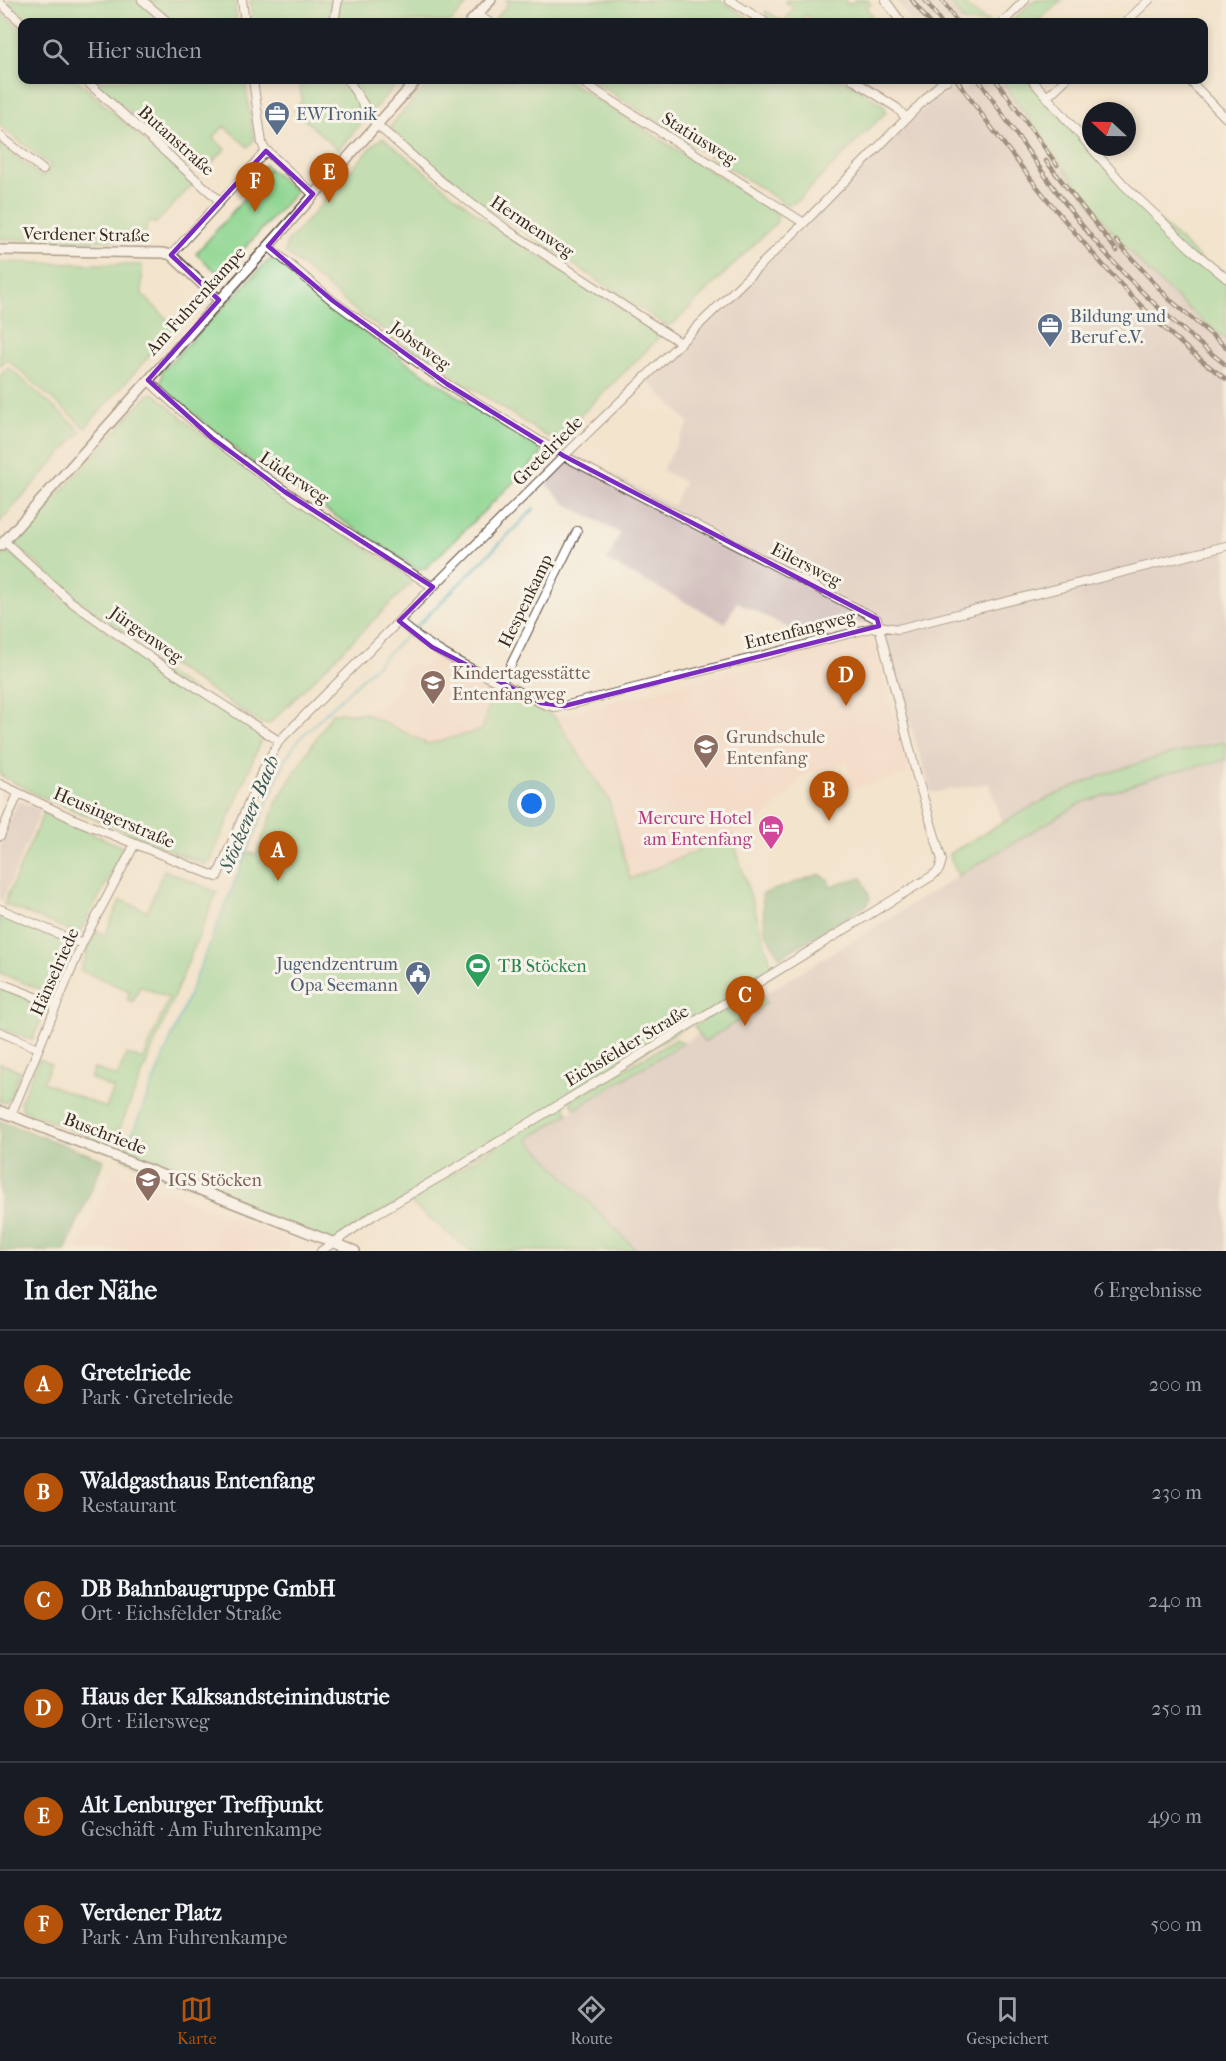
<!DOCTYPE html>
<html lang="de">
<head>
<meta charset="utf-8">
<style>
	body { margin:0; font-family:"IM FELL French Canon",serif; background:#20242c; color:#f1f3f6 }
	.compass { position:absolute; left:1082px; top:102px; width:54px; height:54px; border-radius:50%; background:#171b24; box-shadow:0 3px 9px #0003; rotate:292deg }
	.you { position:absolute; left:532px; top:804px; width:21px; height:21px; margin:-15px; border:4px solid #fff; border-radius:50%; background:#1a73e8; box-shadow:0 0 0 9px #1a73e833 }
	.badge { display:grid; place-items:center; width:39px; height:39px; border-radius:50%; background:#b45309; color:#fff; font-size:20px; font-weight:700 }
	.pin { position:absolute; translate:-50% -50px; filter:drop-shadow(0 2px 3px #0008) }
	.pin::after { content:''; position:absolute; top:32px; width:21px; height:18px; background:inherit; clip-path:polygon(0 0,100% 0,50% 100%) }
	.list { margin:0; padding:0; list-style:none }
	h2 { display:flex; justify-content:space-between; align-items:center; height:78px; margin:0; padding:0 24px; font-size:26px }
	h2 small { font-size:20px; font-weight:400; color:#9ea1a6 }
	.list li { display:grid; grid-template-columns:39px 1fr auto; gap:18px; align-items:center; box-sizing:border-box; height:108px; padding:0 24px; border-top:2px solid #363941 }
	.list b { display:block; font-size:22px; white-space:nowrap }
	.list p { margin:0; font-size:20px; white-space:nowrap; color:#9ea1a6 }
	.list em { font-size:20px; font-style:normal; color:#9ea1a6 }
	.icon { flex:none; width:33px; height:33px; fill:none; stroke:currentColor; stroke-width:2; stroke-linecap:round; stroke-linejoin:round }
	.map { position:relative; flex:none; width:1226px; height:1251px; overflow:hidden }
	.search { position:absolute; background:#171b24; box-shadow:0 3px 9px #0003; left:18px; right:18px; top:18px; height:66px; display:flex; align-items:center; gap:15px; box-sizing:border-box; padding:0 21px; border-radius:12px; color:#9ea1a6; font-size:22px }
	.sheet { height:726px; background:#171b24 }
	nav { display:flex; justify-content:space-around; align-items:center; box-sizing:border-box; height:84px; border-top:2px solid #363941; background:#171b24; font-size:16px; color:#9ea1a6 }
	nav a { display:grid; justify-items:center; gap:3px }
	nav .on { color:#b45309 }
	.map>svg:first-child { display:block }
	.built { fill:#f5d2c2 }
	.industrial { fill:#d1bfbd }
	.green { fill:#8ed691; stroke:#648058; stroke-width:1.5 }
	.forest { fill:#72b77b; stroke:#56704c; stroke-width:1.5 }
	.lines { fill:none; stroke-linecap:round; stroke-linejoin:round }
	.stream { stroke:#3dacbb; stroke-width:2 }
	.minor-casing { stroke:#574638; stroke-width:10 }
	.tertiary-casing { stroke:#574638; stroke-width:12 }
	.minor { stroke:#fff; stroke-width:8 }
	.tertiary { stroke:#fff; stroke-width:9 }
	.rail-casing { stroke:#3b2a1e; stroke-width:4.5 }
	.rail { stroke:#f7f3e8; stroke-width:2; stroke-dasharray:7; stroke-linecap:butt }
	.marked { fill:none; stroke:#7b2cbf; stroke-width:4.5; stroke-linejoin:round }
	.labels { text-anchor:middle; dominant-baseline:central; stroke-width:6; stroke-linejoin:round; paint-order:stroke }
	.service-label { font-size:18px; fill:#4e5e75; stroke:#f7f3e8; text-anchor:start }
	.street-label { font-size:18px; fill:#3b2a1e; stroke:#f7f3e8 }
	.education-label { font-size:18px; fill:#785e54; stroke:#f7f3e8; text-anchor:start }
	.hotel-label { font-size:18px; fill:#b23c85; stroke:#f7f3e8; text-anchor:end }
	.leisure-label { font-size:18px; fill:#27864d; stroke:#f7f3e8; text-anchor:start }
	.water-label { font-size:20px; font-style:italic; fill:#3c5855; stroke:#f7f3e8 }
</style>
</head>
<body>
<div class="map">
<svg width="1226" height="1251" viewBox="0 0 1226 1251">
	<rect width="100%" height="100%" fill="#f7f3e8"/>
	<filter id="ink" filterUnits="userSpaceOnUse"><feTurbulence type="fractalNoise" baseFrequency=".0167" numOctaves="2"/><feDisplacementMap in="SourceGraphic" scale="12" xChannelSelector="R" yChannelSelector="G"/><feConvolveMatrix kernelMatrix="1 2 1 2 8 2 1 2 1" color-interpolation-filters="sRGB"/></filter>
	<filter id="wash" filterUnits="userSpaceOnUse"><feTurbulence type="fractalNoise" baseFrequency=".008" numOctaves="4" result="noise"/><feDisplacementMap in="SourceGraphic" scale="24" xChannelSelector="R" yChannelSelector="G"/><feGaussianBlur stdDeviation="1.35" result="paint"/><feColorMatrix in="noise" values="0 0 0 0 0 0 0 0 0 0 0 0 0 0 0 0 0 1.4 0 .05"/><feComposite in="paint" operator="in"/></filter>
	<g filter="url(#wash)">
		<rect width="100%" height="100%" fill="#f3e4cd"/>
		<path class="built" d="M 863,638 L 874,644 L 909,773 L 853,789 L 846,763 L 799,777 L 791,791 L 755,826 L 630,880 L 609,800 L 555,717 Z
			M 433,658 L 493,688 L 483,730 L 428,744 L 365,713 L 388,700 L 398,688 L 405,663 L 417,664 L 420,667 L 431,664 Z
			M 113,1170 L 280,1236 L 288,1245 L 289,1251 L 79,1251 Z"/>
		<path class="industrial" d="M 897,0 L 948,0 L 963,22 L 912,22 Z
			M 974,80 L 1002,80 L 1062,166 L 1103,220 L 1195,315 L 1226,340 L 1226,742 L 1170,754 L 1108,773 L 1059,793 L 1003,822 L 988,783 L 932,793 L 877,619 L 807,637 L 737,602 L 725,623 L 607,561 L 620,533 L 566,504 L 543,481 L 571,453 L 673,506 L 684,482 L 662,470 L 689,423 L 647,380 L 933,100 L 959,90 L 961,93 Z
			M 1226,760 L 1226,1251 L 637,1251 L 528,1138 L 1070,808 L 1139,781 L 1185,769 Z
			M 18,801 L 41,810 L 2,901 L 0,900 L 0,843 Z"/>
		<path class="green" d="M 8,0 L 234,0 L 237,22 L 31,22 L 8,2 Z
			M 250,0 L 471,0 L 451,22 L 252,22 Z
			M 505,0 L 720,0 L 755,22 L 501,22 L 495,19 L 509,3 Z
			M 786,0 L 845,0 L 848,5 L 856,0 L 868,0 L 871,4 L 866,7 L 872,16 L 867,19 L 869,22 L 815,22 L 805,15 L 800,22 L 770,22 L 764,18 L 766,11 L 784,22 L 794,7 L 785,2 Z
			M 949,0 L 961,0 L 965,6 L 989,22 L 964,22 Z
			M 1034,0 L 1062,0 L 1037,22 L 1011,22 Z
			M 0,11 L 22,30 L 22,80 L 77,80 L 193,184 L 155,224 L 152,221 L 146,227 L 145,241 L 0,239 L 0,143 L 42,177 L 51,166 L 0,126 Z
			M 94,80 L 245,80 L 254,140 L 248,147 L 224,126 L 213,138 L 225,149 L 209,166 L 202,159 L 193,169 Z
			M 299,80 L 400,80 L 338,150 L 294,110 L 302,101 Z
			M 431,80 L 567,80 L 776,213 L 778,217 L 777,222 L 674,323 L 667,326 L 462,191 L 392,131 L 391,126 L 394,122 Z
			M 591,80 L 844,80 L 884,105 L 886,112 L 796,202 L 787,205 Z
			M 1002,80 L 1030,80 L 1070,129 L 1122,187 L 1226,282 L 1226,340 C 1199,318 1172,295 1147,270 C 1092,212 1047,145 1002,80 Z
			M 383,138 L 489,223 L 657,332 L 658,338 L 652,345 L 559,436 L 551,438 L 546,436 L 362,316 L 285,252 L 287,243 L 375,143 Z
			M 265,165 L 296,192 L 220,275 L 196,254 L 269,170 L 262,176 L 258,173 Z
			M 273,259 L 277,260 L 349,321 L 413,367 L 540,449 L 542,453 L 539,457 L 426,568 L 417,569 L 250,461 L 161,386 L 162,371 L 268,261 Z
			M 0,262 L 142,265 L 142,294 L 175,327 L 85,428 L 7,359 L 0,366 Z
			M 8,367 L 81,431 L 0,522 L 0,376 Z
			M 154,393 L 190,425 L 264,483 L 411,577 L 410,584 L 269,724 L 262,724 L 175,667 L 84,605 L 16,545 L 17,541 L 149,394 Z
			M 5,553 L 13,555 L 57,594 L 130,649 L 261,734 L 262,738 L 211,861 L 205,865 L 38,795 L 0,775 L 0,558 Z
			M 493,688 L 555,717 L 609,800 L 630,879 L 732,836 L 774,973 L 332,1243 L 122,1158 L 247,852 L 256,855 L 278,799 L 332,713 L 365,713 L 428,744 L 482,730 Z
			M 1226,742 L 1226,760 L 1163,774 L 1079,804 L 958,876 L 949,854 C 985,833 1021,811 1059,793 C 1112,769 1168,753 1226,742 Z
			M 44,812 L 125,848 L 79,934 L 4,904 Z
			M 164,870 L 217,892 L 112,1147 L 23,1110 L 20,1103 L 39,1059 L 51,1064 L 43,1082 L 106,1108 L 114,1089 L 90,1078 L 94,1068 L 117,1077 L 127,1054 L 143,1060 L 169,998 L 140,986 L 133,1002 L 127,999 L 130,991 L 80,970 L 96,931 L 105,935 L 120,900 L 147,911 Z
			M 0,914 L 69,943 L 71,945 L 51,994 L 0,973 Z
			M 0,986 L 45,1005 L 46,1010 L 32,1040 L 0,1028 Z
			M 756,988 L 767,1003 L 704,1042 L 694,1026 Z
			M 677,1039 L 683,1043 L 575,1109 L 570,1101 Z
			M 0,1063 L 20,1071 L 10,1098 L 5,1103 L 0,1101 Z
			M 564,1105 L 568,1114 L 528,1139 L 637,1251 L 470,1251 L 408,1201 Z"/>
		<path class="forest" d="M 819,874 L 828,879 L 830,886 L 862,878 L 870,898 L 867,905 L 780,957 L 765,932 L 762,894 Z
			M 0,1121 L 104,1160 L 65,1251 L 0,1251 Z"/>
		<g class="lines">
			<path class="stream" d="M 130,1139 L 284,761 L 300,738 L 419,624 L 534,509"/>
		</g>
	</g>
	<g filter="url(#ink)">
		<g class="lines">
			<defs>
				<path id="minor" d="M 142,0 L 168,22
					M 242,0 L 245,22
					M 729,0 L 765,22
					M 885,0 L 901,22
					M 0,3 L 22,23
					M 477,15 L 489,22
					M 334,22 L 338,0
					M 1003,22 L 1025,0
					M 1126,22 L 1149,0
					M 85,80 L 220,201
					M 253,80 L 262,143 L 264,148 L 313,194
					M 348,80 L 376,124 L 442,182 L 509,231 L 681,343
					M 579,80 L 804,223
					M 853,80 L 897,108 L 906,118
					M 1032,80 L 1124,185 L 1191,249 L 1226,278
					M 1189,80 L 1226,118
					M 1047,97 L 1065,80
					M 0,136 L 43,170
					M 268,246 L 333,301 L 447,384 L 564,456 L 877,619 L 916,773 L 942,860 L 939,870 L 932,876 L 459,1166 L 374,1215 L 321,1251
					M 171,255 L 266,151
					M 148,380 C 232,463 334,523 433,587
					M 4,541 L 70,601 L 154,660 L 279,741
					M 399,621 C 439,658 493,678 541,703 L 553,707 L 564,706 L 879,626 L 898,629 L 1226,546
					M 502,683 L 577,531
					M 0,784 L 71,818 L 217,877 L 261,774 L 279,741 L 564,456 L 804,223 L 942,82 L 947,80
					M 0,836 L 18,794
					M 0,909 L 82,944
					M 0,983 L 56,1005
					M 0,1032 L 38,1048
					M 11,1115 L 82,944 L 135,844"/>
				<path id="tertiary" d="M 470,22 L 491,0
					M 0,250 L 163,253 L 171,255 L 219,300
					M 0,546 L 417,80
					M 0,1111 L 355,1251"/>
			</defs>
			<use href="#minor" class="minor-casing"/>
			<use href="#tertiary" class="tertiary-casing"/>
			<use href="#minor" class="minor"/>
			<use href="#tertiary" class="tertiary"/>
			<defs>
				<path id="rail" d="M 912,0 L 929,22
					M 925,0 L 941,22
					M 942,0 L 957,22
					M 957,80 C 993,131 1031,181 1072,229 C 1118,284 1167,337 1226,379
					M 979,80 C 1008,122 1037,166 1068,207 C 1112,266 1168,320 1226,365
					M 996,80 L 1057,165
					M 1046,161 L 1117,251
					M 1116,241 L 1169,299 L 1226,347"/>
			</defs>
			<use href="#rail" class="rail-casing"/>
			<use href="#rail" class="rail"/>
		</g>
	</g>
	<path d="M0 0H1226V1251H0ZM 266,151 L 313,194 L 268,246 L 333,301 L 447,384 L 564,456 L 877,619 L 879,626 L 564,706 L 541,703 L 432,647 L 399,621 L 433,587 L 285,492 L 212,438 L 148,380 L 219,300 L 171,255 Z" fill="#f3e4cd" fill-opacity=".55" fill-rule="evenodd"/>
	<path class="marked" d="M 266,151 L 313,194 L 268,246 L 333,301 L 447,384 L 564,456 L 877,619 L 879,626 L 564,706 L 541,703 L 432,647 L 399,621 L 433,587 L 285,492 L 212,438 L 148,380 L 219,300 L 171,255 Z"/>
	<defs>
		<symbol id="office-pin" viewBox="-11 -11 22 30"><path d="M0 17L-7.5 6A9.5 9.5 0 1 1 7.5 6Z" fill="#5c6f8a" stroke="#f7f3e8"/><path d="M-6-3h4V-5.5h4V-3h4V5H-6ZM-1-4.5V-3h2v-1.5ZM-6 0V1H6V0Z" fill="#fff"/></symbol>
		<symbol id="school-pin" viewBox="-11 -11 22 30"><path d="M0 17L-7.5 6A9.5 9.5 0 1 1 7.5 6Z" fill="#8d6e63" stroke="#f7f3e8"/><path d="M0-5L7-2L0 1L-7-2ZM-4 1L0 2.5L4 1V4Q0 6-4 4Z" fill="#fff"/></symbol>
		<symbol id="hotel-pin" viewBox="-11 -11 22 30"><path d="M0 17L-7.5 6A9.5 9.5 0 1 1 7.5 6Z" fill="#d1479c" stroke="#f7f3e8"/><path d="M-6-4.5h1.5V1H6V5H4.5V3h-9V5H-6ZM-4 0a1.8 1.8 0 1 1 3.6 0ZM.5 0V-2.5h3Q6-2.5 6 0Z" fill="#fff"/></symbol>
		<symbol id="stadium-pin" viewBox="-11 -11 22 30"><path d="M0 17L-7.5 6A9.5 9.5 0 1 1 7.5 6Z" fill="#2e9e5b" stroke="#f7f3e8"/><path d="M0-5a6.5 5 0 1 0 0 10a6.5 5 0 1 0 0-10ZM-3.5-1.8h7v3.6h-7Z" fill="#fff"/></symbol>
		<symbol id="civic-pin" viewBox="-11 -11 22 30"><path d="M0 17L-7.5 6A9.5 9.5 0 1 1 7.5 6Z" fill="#5c6f8a" stroke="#f7f3e8"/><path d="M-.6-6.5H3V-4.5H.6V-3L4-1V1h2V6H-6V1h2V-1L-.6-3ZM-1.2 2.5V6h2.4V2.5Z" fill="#fff"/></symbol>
	</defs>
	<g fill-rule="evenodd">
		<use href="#office-pin" x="262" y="99" width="30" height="40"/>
		<use href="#office-pin" x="1035" y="311" width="30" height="40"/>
		<use href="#school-pin" x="418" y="668" width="30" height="40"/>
		<use href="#school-pin" x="691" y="732" width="30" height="40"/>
		<use href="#hotel-pin" x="756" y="813" width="30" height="40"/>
		<use href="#stadium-pin" x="463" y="951" width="30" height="40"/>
		<use href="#civic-pin" x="403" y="959" width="30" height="40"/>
		<use href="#school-pin" x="133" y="1165" width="30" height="40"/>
	</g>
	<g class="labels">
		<g class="service-label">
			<text x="296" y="114">EWTronik</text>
			<text x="1070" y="316">Bildung und<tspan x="1070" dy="21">Beruf e.V.</tspan></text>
			<text x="398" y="964" text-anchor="end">Jugendzentrum<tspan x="398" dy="21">Opa Seemann</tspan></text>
		</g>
		<g class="street-label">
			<text transform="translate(699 139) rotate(32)">Statiusweg</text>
			<text transform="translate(176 141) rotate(42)">Butanstraße</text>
			<text transform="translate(532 227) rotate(34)">Hermenweg</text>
			<text transform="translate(86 235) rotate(1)">Verdener Straße</text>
			<text transform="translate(196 301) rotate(-48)">Am Fuhrenkampe</text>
			<text transform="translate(420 346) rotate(36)">Jobstweg</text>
			<text transform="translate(548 451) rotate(-45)">Gretelriede</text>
			<text transform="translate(294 478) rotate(34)">Lüderweg</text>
			<text transform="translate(806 565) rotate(27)">Eilersweg</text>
			<text transform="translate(526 601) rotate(-64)">Hespenkamp</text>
			<text transform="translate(800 630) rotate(-14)">Entenfangweg</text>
			<text transform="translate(146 635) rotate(35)">Jürgenweg</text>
			<text transform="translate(114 818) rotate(23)">Heusingerstraße</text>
			<text transform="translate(55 972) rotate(-66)">Hänselriede</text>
			<text transform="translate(627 1046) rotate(-31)">Eichsfelder Straße</text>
			<text transform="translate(105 1134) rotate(21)">Buschriede</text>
		</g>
		<g class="education-label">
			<text x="452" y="673">Kindertagesstätte<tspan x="452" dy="21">Entenfangweg</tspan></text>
			<text x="726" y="737">Grundschule<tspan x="726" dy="21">Entenfang</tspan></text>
			<text x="168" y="1180">IGS Stöcken</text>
		</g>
		<g class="hotel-label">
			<text x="752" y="818">Mercure Hotel<tspan x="752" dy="21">am Entenfang</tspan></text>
		</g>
		<g class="leisure-label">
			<text x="498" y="966">TB Stöcken</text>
		</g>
		<g class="water-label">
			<text transform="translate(249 814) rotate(-67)">Stöckener Bach</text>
		</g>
	</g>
</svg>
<svg class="compass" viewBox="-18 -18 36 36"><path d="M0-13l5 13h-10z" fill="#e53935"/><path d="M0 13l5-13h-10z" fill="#9ea1a6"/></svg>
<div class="you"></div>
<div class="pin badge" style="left:278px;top:881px">A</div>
<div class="pin badge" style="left:829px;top:821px">B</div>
<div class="pin badge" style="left:745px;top:1026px">C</div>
<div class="pin badge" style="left:846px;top:706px">D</div>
<div class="pin badge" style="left:329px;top:203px">E</div>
<div class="pin badge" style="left:255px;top:212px">F</div>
<div class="search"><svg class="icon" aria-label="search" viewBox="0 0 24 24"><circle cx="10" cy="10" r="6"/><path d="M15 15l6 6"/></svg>Hier suchen</div>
</div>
<section class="sheet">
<h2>In der Nähe<small>6 Ergebnisse</small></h2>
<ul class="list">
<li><span class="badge">A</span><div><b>Gretelriede</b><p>Park · Gretelriede</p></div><em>200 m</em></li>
<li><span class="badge">B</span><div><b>Waldgasthaus Entenfang</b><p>Restaurant</p></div><em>230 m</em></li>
<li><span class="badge">C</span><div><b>DB Bahnbaugruppe GmbH</b><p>Ort · Eichsfelder Straße</p></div><em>240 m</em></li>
<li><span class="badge">D</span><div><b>Haus der Kalksandsteinindustrie</b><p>Ort · Eilersweg</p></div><em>250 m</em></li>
<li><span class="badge">E</span><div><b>Alt Lenburger Treffpunkt</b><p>Geschäft · Am Fuhrenkampe</p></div><em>490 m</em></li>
<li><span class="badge">F</span><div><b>Verdener Platz</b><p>Park · Am Fuhrenkampe</p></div><em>500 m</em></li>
</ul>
</section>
<nav>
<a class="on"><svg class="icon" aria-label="map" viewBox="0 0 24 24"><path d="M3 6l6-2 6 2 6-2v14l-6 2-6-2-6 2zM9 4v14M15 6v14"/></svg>Karte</a>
<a><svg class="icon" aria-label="directions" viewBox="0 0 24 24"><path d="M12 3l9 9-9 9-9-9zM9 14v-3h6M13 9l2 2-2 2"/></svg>Route</a>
<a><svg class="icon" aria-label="saved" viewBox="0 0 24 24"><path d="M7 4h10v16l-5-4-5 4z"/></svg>Gespeichert</a>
</nav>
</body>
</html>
